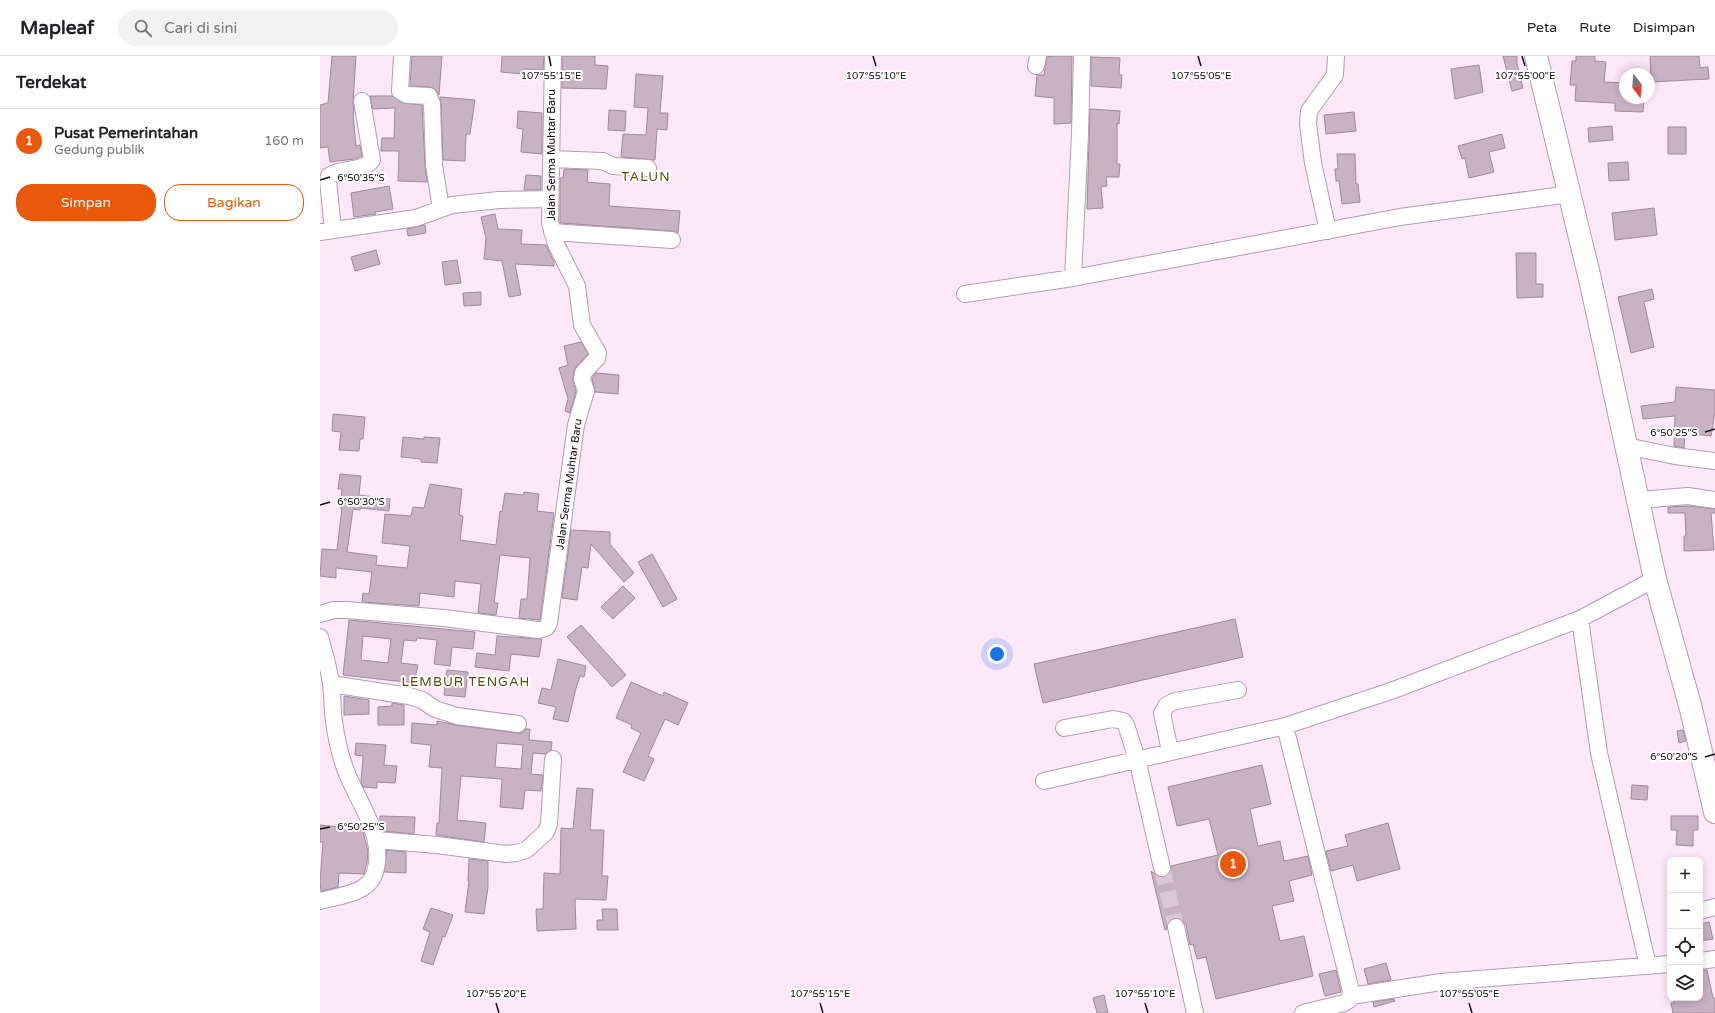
<!DOCTYPE html>
<html lang="id">
<head>
<meta charset="utf-8">
<style>
	body { margin:0; font-family:"Varela Round",sans-serif; background:#f2f2f2; color:#202124 }
	.controls { position:absolute; right:12px; bottom:12px; display:grid; overflow:hidden; border-radius:8px; box-shadow:0 2px 10px #0003 }
	.controls button { width:36px; height:36px; display:grid; place-items:center; padding:0; border:0; border-bottom:1px solid #e0e0e0; background:#fff; color:#202124; font:20px sans-serif }
	.compass { position:absolute; left:1299px; top:12px; width:36px; height:36px; border-radius:50%; background:#fff; box-shadow:0 2px 10px #0003; rotate:164deg }
	.you { position:absolute; left:677px; top:598px; width:14px; height:14px; margin:-10px; border:3px solid #fff; border-radius:50%; background:#1a73e8; box-shadow:0 0 0 6px #1a73e833 }
	.badge { display:grid; place-items:center; width:26px; height:26px; border-radius:50%; background:#ea580c; color:#fff; font-size:13px; font-weight:700 }
	.pin { position:absolute; translate:-50% -50%; border:2px solid #fff; box-shadow:0 1px 4px #0006 }
	.list { margin:0; padding:0; list-style:none }
	h2 { display:flex; justify-content:space-between; align-items:center; height:52px; margin:0; padding:0 16px; font-size:17px }
	h2 small { font-size:13px; font-weight:400; color:#757577 }
	.list li { display:grid; grid-template-columns:26px 1fr auto; gap:12px; align-items:center; box-sizing:border-box; height:64px; padding:0 16px; border-top:1px solid #e0e0e0 }
	.list b { display:block; font-size:15px; white-space:nowrap }
	.list p { margin:0; font-size:13px; white-space:nowrap; color:#757577 }
	.list em { font-size:13px; font-style:normal; color:#757577 }
	.actions { display:flex; gap:8px; padding:12px 16px }
	.actions a { flex:1; padding:9px 0; border:1px solid #ea580c; border-radius:16px; text-align:center; font-size:14px; color:#ea580c }
	.actions .main { background:#ea580c; color:#fff }
	.icon { flex:none; width:22px; height:22px; fill:none; stroke:currentColor; stroke-width:2; stroke-linecap:round; stroke-linejoin:round }
	.map { position:relative; flex:none; width:1395px; height:957px; overflow:hidden }
	header { display:flex; align-items:center; gap:24px; box-sizing:border-box; height:56px; padding:0 20px; background:#fff; border-bottom:1px solid #e0e0e0 }
	header strong { font-size:19px }
	nav { display:flex; gap:22px; margin-inline-start:auto; font-size:14px }
	.search { width:280px; height:36px; background:#f2f2f2; display:flex; align-items:center; gap:10px; box-sizing:border-box; padding:0 14px; border-radius:22px; color:#757577; font-size:15px }
	main { display:flex }
	aside { flex:1; background:#fff }
	.map>svg:first-child { display:block }
	.building { fill:#c9b1c6; stroke:#a0889d; fill-rule:evenodd }
	.lines { fill:none; stroke-linecap:round; stroke-linejoin:round }
	.minor-tunnel { stroke:#dac7d7; stroke-width:16; stroke-dasharray:16 8; stroke-linecap:butt }
	.minor-casing { stroke:#b49cb2; stroke-width:18 }
	.highway-casing { stroke:#b49cb2; stroke-width:24 }
	.minor { stroke:#fff; stroke-width:16 }
	.highway { stroke:#fff; stroke-width:22 }
	.ticks { fill:none; stroke:#130b12; stroke-width:1.5 }
	.labels { text-anchor:middle; dominant-baseline:central; stroke-width:4; stroke-linejoin:round; paint-order:stroke }
	.street-label { font-size:11px; fill:#130b12; stroke:#fff }
	.quarter-label { font-size:13px; letter-spacing:1px; fill:#5d4a0b; stroke:#fff }
	.ticks-label { font-size:10px; text-anchor:middle; fill:#130b12; stroke:#fff; stroke-width:4; stroke-linejoin:round; paint-order:stroke }
</style>
</head>
<body>
<header>
<strong>Mapleaf</strong>
<div class="search"><svg class="icon" aria-label="search" viewBox="0 0 24 24"><circle cx="10" cy="10" r="6"/><path d="M15 15l6 6"/></svg>Cari di sini</div>
<nav><a>Peta</a><a>Rute</a><a>Disimpan</a></nav>
</header>
<main>
<aside>
<h2>Terdekat<small></small></h2>
<ul class="list">
<li><span class="badge">1</span><div><b>Pusat Pemerintahan</b><p>Gedung publik</p></div><em>160 m</em></li>
</ul>
<div class="actions"><a class="main">Simpan</a><a>Bagikan</a></div>
</aside>
<div class="map">
<svg width="1395" height="957" viewBox="0 0 1395 957">
	<rect width="100%" height="100%" fill="#fde8fa"/>
	<path class="building" d="M 12,0 L 36,0 L 33,46 L 34,57 L 33,58 L 36,90 L 40,89 L 42,100 L 35,103 L 10,106 L 8,91 L 0,92 L 0,49 L 8,47 Z
		M 92,0 L 122,0 L 119,39 L 115,33 L 110,31 L 90,30 Z
		M 182,0 L 224,0 L 223,14 L 203,13 L 203,18 L 181,16 Z
		M 242,0 L 275,0 L 275,9 L 288,10 L 286,33 L 242,32 Z
		M 734,0 L 752,0 L 751,67 L 734,68 L 734,42 L 715,40 L 717,19 L 724,19 L 727,1 Z
		M 1183,0 L 1197,0 L 1197,8 L 1203,32 L 1192,35 Z
		M 1256,0 L 1275,0 L 1275,5 L 1286,6 L 1284,26 L 1305,27 L 1305,42 L 1324,42 L 1323,56 L 1295,55 L 1295,47 L 1255,45 L 1256,29 L 1250,29 L 1252,5 L 1256,5 Z
		M 1330,0 L 1379,0 L 1380,12 L 1388,11 L 1389,23 L 1331,26 Z
		M 771,1 L 800,2 L 799,18 L 802,19 L 801,32 L 771,30 Z
		M 1159,9 L 1163,36 L 1135,43 L 1131,13 Z
		M 316,18 L 343,20 L 340,57 L 348,57 L 347,74 L 337,73 L 335,104 L 301,101 L 303,78 L 326,79 L 328,52 L 314,51 Z
		M 50,40 L 72,40 L 83,47 L 102,49 L 105,109 L 107,126 L 78,125 L 79,95 L 61,95 L 62,82 L 74,82 L 75,52 L 53,53 Z
		M 120,41 L 155,44 L 150,78 L 146,78 L 145,105 L 123,104 L 121,48 Z
		M 770,53 L 800,55 L 799,68 L 797,67 L 797,108 L 800,108 L 799,121 L 786,121 L 787,130 L 781,131 L 783,152 L 767,153 Z
		M 289,54 L 306,55 L 305,75 L 288,74 Z
		M 198,55 L 222,57 L 222,98 L 201,96 L 203,73 L 197,72 Z
		M 1034,56 L 1036,75 L 1006,78 L 1004,59 Z
		M 1292,70 L 1293,84 L 1269,86 L 1268,72 Z
		M 1348,71 L 1366,71 L 1366,98 L 1348,98 Z
		M 1182,78 L 1185,92 L 1169,96 L 1174,116 L 1149,122 L 1145,102 L 1142,103 L 1138,90 Z
		M 1017,98 L 1035,98 L 1036,128 L 1038,128 L 1040,146 L 1022,148 L 1019,125 L 1016,125 L 1015,113 L 1018,113 Z
		M 1308,106 L 1309,124 L 1289,125 L 1288,107 Z
		M 244,113 L 268,114 L 267,126 L 290,128 L 289,150 L 360,155 L 358,177 L 353,175 L 240,167 L 240,122 L 243,122 Z
		M 206,119 L 221,120 L 221,134 L 204,134 Z
		M 69,130 L 73,153 L 55,156 L 56,158 L 34,161 L 31,137 Z
		M 1334,152 L 1337,179 L 1295,184 L 1292,157 Z
		M 175,158 L 178,173 L 202,174 L 201,188 L 226,189 L 234,206 L 234,210 L 195,208 L 201,239 L 189,241 L 182,205 L 164,203 L 166,182 L 161,161 Z
		M 105,169 L 106,177 L 88,180 L 87,173 Z
		M 56,194 L 60,208 L 35,215 L 31,201 Z
		M 1196,197 L 1216,197 L 1216,228 L 1223,228 L 1223,241 L 1197,242 Z
		M 137,204 L 141,227 L 125,229 L 122,206 Z
		M 1332,233 L 1334,243 L 1324,246 L 1334,291 L 1311,297 L 1298,241 Z
		M 161,236 L 161,249 L 144,250 L 143,237 Z
		M 261,286 L 268,298 L 256,311 L 254,315 L 253,326 L 256,335 L 250,357 L 245,355 L 248,343 L 239,312 L 248,309 L 244,290 Z
		M 276,317 L 299,319 L 298,338 L 275,336 L 272,322 Z
		M 1356,331 L 1395,334 L 1395,356 L 1391,380 L 1365,377 L 1364,392 L 1354,390 L 1355,360 L 1323,363 L 1321,350 L 1355,346 Z
		M 13,358 L 45,361 L 43,383 L 40,383 L 39,395 L 19,394 L 21,376 L 12,375 Z
		M 83,381 L 104,383 L 104,381 L 120,382 L 117,407 L 101,406 L 101,403 L 81,401 Z
		M 20,418 L 41,420 L 39,439 L 70,443 L 69,455 L 41,452 L 40,454 L 33,453 L 27,496 L 57,500 L 56,509 L 87,512 L 90,490 L 62,487 L 65,458 L 91,460 L 93,451 L 104,452 L 110,428 L 142,433 L 139,459 L 143,460 L 140,484 L 176,489 L 180,455 L 182,456 L 185,437 L 203,439 L 204,436 L 219,438 L 217,455 L 234,457 L 220,564 L 199,562 L 201,543 L 207,543 L 210,502 L 180,499 L 174,547 L 178,547 L 176,559 L 158,557 L 161,528 L 135,525 L 134,541 L 100,537 L 99,550 L 42,546 L 43,537 L 49,538 L 52,516 L 16,512 L 16,522 L 0,520 L 2,493 L 17,494 L 22,452 L 20,452 L 22,433 L 18,433 Z
		M 1368,450 L 1395,453 L 1395,457 L 1391,457 L 1394,494 L 1364,495 L 1364,480 L 1366,480 L 1365,457 L 1348,457 L 1348,451 Z
		M 251,474 L 290,476 L 290,488 L 314,517 L 304,526 L 271,488 L 268,512 L 262,511 L 257,544 L 242,542 Z
		M 332,498 L 357,543 L 343,551 L 318,506 Z
		M 303,530 L 315,542 L 293,563 L 281,551 Z
		M 915,563 L 923,601 L 723,647 L 714,608 Z
		M 29,564 L 155,576 L 153,593 L 132,591 L 130,610 L 114,608 L 117,584 L 97,582 L 96,585 L 84,584 L 81,607 L 98,609 L 94,627 L 23,619 ZM 43,580 L 71,583 L 68,607 L 41,604 Z
		M 261,569 L 306,619 L 292,631 L 247,581 Z
		M 177,580 L 222,583 L 219,601 L 191,598 L 189,615 L 155,611 L 157,597 L 175,599 Z
		M 238,603 L 266,610 L 264,621 L 260,620 L 256,632 L 248,666 L 233,663 L 236,651 L 218,647 L 222,632 L 231,634 Z
		M 127,614 L 148,616 L 145,641 L 124,639 Z
		M 311,626 L 343,640 L 344,636 L 368,647 L 358,669 L 345,663 L 328,700 L 334,703 L 324,725 L 303,716 L 321,677 L 311,672 L 312,669 L 296,662 Z
		M 24,640 L 49,644 L 49,658 L 24,659 Z
		M 72,647 L 84,649 L 84,669 L 58,669 L 58,651 L 72,650 Z
		M 117,665 L 136,669 L 197,677 L 202,677 L 206,673 L 210,673 L 209,684 L 232,686 L 231,694 L 225,698 L 213,697 L 211,718 L 223,719 L 221,735 L 205,734 L 203,753 L 180,751 L 182,723 L 141,720 L 137,764 L 166,767 L 164,786 L 116,779 L 117,767 L 119,767 L 122,712 L 109,711 L 111,689 L 91,687 L 92,667 L 117,669 ZM 177,687 L 203,689 L 201,713 L 175,711 Z
		M 1363,674 L 1366,685 L 1359,687 L 1357,675 Z
		M 36,687 L 66,689 L 64,709 L 77,710 L 75,727 L 57,726 L 57,732 L 43,731 L 41,726 L 43,700 L 35,699 Z
		M 942,709 L 951,748 L 930,753 L 938,790 L 960,785 L 964,805 L 988,800 L 992,819 L 969,825 L 974,845 L 952,850 L 960,885 L 984,880 L 993,920 L 896,943 L 886,901 L 877,903 L 873,888 L 870,889 L 866,869 L 863,865 L 858,862 L 854,862 L 849,864 L 847,869 L 847,873 L 845,874 L 831,815 L 839,821 L 844,821 L 849,819 L 851,810 L 898,799 L 889,763 L 857,770 L 848,731 Z
		M 1312,729 L 1328,730 L 1327,744 L 1311,743 Z
		M 257,732 L 273,733 L 270,774 L 284,774 L 282,820 L 288,820 L 286,844 L 255,843 L 256,873 L 217,875 L 216,853 L 223,853 L 224,817 L 240,818 L 241,772 L 253,773 Z
		M 60,760 L 95,761 L 94,778 L 63,775 L 60,766 Z
		M 1351,760 L 1378,760 L 1378,774 L 1373,774 L 1373,790 L 1356,789 L 1357,774 L 1351,774 Z
		M 1068,767 L 1080,813 L 1037,825 L 1033,809 L 1011,815 L 1006,795 L 1028,790 L 1025,779 Z
		M 0,769 L 19,771 L 19,775 L 42,772 L 48,795 L 47,806 L 44,818 L 19,817 L 18,831 L 1,835 L 0,826 L 3,786 L 0,786 Z
		M 67,794 L 86,796 L 86,817 L 64,816 Z
		M 149,803 L 168,805 L 168,831 L 164,858 L 145,856 L 149,825 L 148,825 Z
		M 111,852 L 133,859 L 125,881 L 123,880 L 113,909 L 101,905 L 110,876 L 103,873 Z
		M 282,853 L 297,853 L 298,874 L 277,874 L 277,864 L 283,864 Z
		M 1389,866 L 1393,883 L 1380,885 L 1380,868 Z
		M 1066,907 L 1071,924 L 1048,928 L 1044,913 Z
		M 1016,914 L 1021,936 L 1005,940 L 999,918 Z
		M 1380,914 L 1387,914 L 1393,942 L 1395,942 L 1395,957 L 1353,957 L 1351,947 L 1354,947 L 1353,942 L 1380,942 Z
		M 784,939 L 788,957 L 777,957 L 773,942 Z
		M 1074,943 L 1075,945 L 1054,951 L 1053,946 Z"/>
	<g class="lines">
		<path class="minor-tunnel" d="M 842,812 L 856,871"/>
		<defs>
			<path id="minor" d="M 82,0 L 80,35 L 87,39 L 109,40 L 112,48 L 114,109 L 121,153
				M 716,10 L 718,0
				M 231,103 L 283,105 L 293,110 L 328,112
				M 13,174 L 8,124 L 9,120 C 21,111 42,117 52,104 L 42,45
				M 1008,175 L 993,107 L 988,68 L 989,55 L 1015,19 L 1016,0
				M 0,176 L 96,162 L 132,149 L 179,144 L 230,143
				M 232,176 L 352,184
				M 753,222 L 760,78 L 762,0
				M 645,238 L 753,222 L 1080,161 L 1250,138
				M 1306,390 L 1355,400 L 1395,405
				M 1319,444 L 1368,440 L 1395,444
				M 0,558 L 14,554 L 27,554 L 124,562 L 218,574 L 226,572 L 229,567 L 256,369 L 266,335 L 262,323 L 263,317 L 277,302 L 278,297 L 262,269 L 257,230 L 236,188 L 230,167 L 233,0
				M 1260,563 L 1279,697 L 1328,910
				M 0,581 C 4,596 9,612 11,628 C 13,640 12,653 14,665 C 16,681 20,699 26,715 C 38,747 69,785 53,821 C 45,838 17,840 0,845
				M 11,628 L 89,640 L 102,644 L 115,653 L 137,660 L 198,668
				M 965,670 L 1031,935 L 1029,944 L 1024,947 L 983,957
				M 744,672 L 793,663 L 803,665 L 806,669 L 817,703 L 842,812
				M 850,695 L 842,657 L 847,649 L 855,645 L 918,634
				M 724,725 L 965,670 L 1071,635 L 1260,563 L 1335,523
				M 56,784 L 117,789 L 186,798 L 196,797 L 206,794 L 213,788 L 226,776 L 229,768 L 233,703
				M 1380,855 L 1395,851
				M 856,871 L 875,957
				M 1380,905 L 1395,903
				M 1031,940 L 1121,926 L 1350,908"/>
			<path id="highway" d="M 1216,0 L 1270,223 L 1335,523 L 1371,653 L 1395,756"/>
		</defs>
		<use href="#minor" class="minor-casing"/>
		<use href="#highway" class="highway-casing"/>
		<use href="#minor" class="minor"/>
		<use href="#highway" class="highway"/>
	</g>
	<path class="ticks" d="M 229,0 L 231,10M 553,0 L 556,10M 878,0 L 881,10M 1202,0 L 1205,10M 0,124 L 10,121M 1385,376 L 1395,373M 0,449 L 10,446M 1385,701 L 1395,698M 0,773 L 10,771M 176,947 L 179,957M 500,947 L 503,957M 825,947 L 828,957M 1149,947 L 1152,957"/>
	<g class="labels">
		<g class="street-label">
			<text transform="translate(231 99) rotate(-90)">Jalan Serma Muhtar Baru</text>
			<text transform="translate(249 428) rotate(-82)">Jalan Serma Muhtar Baru</text>
		</g>
		<g class="quarter-label">
			<text x="326" y="121">TALUN</text>
			<text x="146" y="626">LEMBUR TENGAH</text>
		</g>
	</g>
	<g class="ticks-label">
		<text x="231" y="23">107°55'15"E</text>
		<text x="556" y="23">107°55'10"E</text>
		<text x="881" y="23">107°55'05"E</text>
		<text x="1205" y="23">107°55'00"E</text>
		<text x="41" y="125">6°50'35"S</text>
		<text x="1354" y="380">6°50'25"S</text>
		<text x="41" y="449">6°50'30"S</text>
		<text x="1354" y="704">6°50'20"S</text>
		<text x="41" y="774">6°50'25"S</text>
		<text x="176" y="941">107°55'20"E</text>
		<text x="500" y="941">107°55'15"E</text>
		<text x="825" y="941">107°55'10"E</text>
		<text x="1149" y="941">107°55'05"E</text>
	</g>
</svg>
<div class="controls">
<button>+</button>
<button>−</button>
<button><svg class="icon" aria-label="locate" viewBox="0 0 24 24"><circle cx="12" cy="12" r="6"/><path d="M12 2v4M12 18v4M2 12h4M18 12h4"/></svg></button>
<button><svg class="icon" aria-label="layers" viewBox="0 0 24 24"><path d="M12 4l9 5-9 5-9-5zM3 14l9 5 9-5"/></svg></button>
</div>
<svg class="compass" viewBox="-18 -18 36 36"><path d="M0-13l5 13h-10z" fill="#e53935"/><path d="M0 13l5-13h-10z" fill="#757577"/></svg>
<div class="you"></div>
<div class="pin badge" style="left:913px;top:808px">1</div>
</div>
</main>
</body>
</html>
